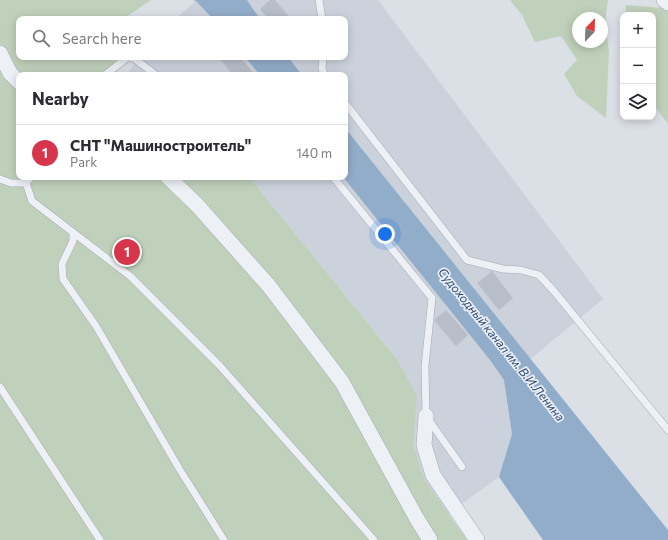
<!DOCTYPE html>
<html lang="en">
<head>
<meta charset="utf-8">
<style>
	body { margin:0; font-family:Commissioner,sans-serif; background:#f7f7f7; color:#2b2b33 }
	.controls { position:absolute; right:12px; top:12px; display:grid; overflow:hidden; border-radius:8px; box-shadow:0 2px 10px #0003 }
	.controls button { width:36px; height:36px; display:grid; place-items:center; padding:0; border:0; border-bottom:1px solid #e1e1e2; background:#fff; color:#2b2b33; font:20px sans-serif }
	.compass { position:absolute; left:572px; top:12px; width:36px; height:36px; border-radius:50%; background:#fff; box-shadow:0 2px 10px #0003; rotate:23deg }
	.you { position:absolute; left:385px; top:234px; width:14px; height:14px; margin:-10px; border:3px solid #fff; border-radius:50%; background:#1a73e8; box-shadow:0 0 0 6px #1a73e833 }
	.badge { display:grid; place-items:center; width:26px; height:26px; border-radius:50%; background:#d7354b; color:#fff; font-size:13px; font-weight:700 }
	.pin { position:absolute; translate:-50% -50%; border:2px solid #fff; box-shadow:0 1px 4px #0006 }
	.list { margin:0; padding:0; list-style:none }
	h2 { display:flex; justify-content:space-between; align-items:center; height:52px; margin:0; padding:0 16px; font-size:17px }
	h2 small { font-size:13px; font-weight:400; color:#7c7c81 }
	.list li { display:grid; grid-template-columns:26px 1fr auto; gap:12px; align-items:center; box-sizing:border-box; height:56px; padding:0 16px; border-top:1px solid #e1e1e2 }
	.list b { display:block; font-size:15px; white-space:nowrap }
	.list p { margin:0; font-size:13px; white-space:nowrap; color:#7c7c81 }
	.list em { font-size:13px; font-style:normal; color:#7c7c81 }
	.icon { flex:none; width:22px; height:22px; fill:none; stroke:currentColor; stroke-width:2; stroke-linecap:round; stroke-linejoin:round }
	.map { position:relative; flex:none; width:668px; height:540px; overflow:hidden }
	.search { position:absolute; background:#fff; box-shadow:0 2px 10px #0003; left:16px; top:16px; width:332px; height:44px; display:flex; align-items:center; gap:10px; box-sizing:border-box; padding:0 14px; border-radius:8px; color:#7c7c81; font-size:15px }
	.panel { position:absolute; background:#fff; box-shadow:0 2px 10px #0003; left:16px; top:72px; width:332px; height:108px; border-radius:8px }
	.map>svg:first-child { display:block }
	.built { fill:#ccd2dc }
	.green { fill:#c0d1bb; fill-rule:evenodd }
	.water { fill:#92adca }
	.building { fill:#b8bec9 }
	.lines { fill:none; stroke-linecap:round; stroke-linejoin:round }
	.service-casing { stroke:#a4aab3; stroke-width:8 }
	.minor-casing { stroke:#a4aab3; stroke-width:16 }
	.service { stroke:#edf0f5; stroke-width:7 }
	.minor { stroke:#edf0f5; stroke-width:15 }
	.labels { text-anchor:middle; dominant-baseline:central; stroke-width:3.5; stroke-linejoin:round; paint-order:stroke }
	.water-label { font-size:12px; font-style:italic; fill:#2c4b73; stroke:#eaeef4 }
</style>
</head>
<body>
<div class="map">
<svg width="668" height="540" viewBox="0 0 668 540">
	<rect width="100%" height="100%" fill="#dbdfe6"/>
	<path class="built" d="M 197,0 L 378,0 L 603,299 L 505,380 L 512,434 L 499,477 L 448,514 L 389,456 L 396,358 L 249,177 L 345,177 L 345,75 L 127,75 L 134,64 L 135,57 L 345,57 L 345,19 L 175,19 Z"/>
	<path class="green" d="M 0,0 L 151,0 L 123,19 L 19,19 L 19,57 L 115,57 L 117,75 L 19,75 L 19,177 L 249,177 L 396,358 L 417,396 L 413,446 L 425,481 L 467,540 L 0,540 Z
		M 510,0 L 608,0 L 605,22 L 609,51 L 606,118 L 577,96 L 564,74 L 577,60 L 561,36 L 535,42 L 522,15 ZM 578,18 L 602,18 L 602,42 L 578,42 Z
		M 626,5 L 664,8 L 668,11 L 668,124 L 653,104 L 653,15 L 625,15 Z
		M 623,27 L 623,93 L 621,88 L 621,37 Z"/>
	<path class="water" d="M 193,0 L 247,0 L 260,19 L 213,19 L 196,1 Z
		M 245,57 L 288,57 L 302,75 L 260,75 Z
		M 345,128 L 668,530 L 668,540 L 543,540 L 499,477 L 512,434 L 504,380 L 490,360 L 343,177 L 345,177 Z"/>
	<path class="building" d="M 270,0 L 275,0 L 291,19 L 268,19 L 260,9 Z
		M 218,57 L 240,57 L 255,75 L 233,75 Z
		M 492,271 L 513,298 L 499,310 L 477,283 Z
		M 446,310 L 468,335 L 456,346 L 434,320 Z"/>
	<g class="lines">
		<defs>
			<path id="service" d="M 319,0 L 322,19
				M 129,57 L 135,59 L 156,75
				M 323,57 L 322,69 L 325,75
				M 105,75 L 128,57
				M 345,103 L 467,260 L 503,269 L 521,270 L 539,275 L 553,290 L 668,430
				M 333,177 L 432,298 L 425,366 L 426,416 L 462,467
				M 0,179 L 11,183 L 26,183 L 31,177
				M 26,183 L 32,201 L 130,276 L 220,366 L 374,540
				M 73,233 L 73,241 L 62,264 L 63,279 L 96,326 L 180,470 L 224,540
				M 0,387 L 100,540"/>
			<path id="minor" d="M 664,0 L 668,3
				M 0,53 L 10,73 L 19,82
				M 168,177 L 197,205 L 269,286 L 342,382 L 417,519 L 430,540
				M 426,416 L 424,445 L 433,475 L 477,540"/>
		</defs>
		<use href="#service" class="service-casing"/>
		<use href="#minor" class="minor-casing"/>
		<use href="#service" class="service"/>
		<use href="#minor" class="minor"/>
	</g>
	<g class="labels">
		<g class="water-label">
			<text transform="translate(502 344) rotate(51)">Судоходный канал им. В.И.Ленина</text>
		</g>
	</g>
</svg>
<div class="controls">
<button>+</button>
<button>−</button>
<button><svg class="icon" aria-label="layers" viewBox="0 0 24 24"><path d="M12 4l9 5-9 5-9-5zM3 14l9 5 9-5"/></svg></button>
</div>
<svg class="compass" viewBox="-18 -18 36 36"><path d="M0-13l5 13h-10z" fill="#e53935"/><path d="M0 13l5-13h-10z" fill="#7c7c81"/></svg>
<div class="you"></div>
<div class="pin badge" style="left:127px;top:252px">1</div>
<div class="search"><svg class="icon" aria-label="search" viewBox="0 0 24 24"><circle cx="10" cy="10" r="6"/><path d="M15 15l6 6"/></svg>Search here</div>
<section class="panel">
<h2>Nearby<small></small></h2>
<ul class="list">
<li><span class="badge">1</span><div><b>СНТ &quot;Машиностроитель&quot;</b><p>Park</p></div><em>140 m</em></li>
</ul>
</section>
</div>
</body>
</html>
